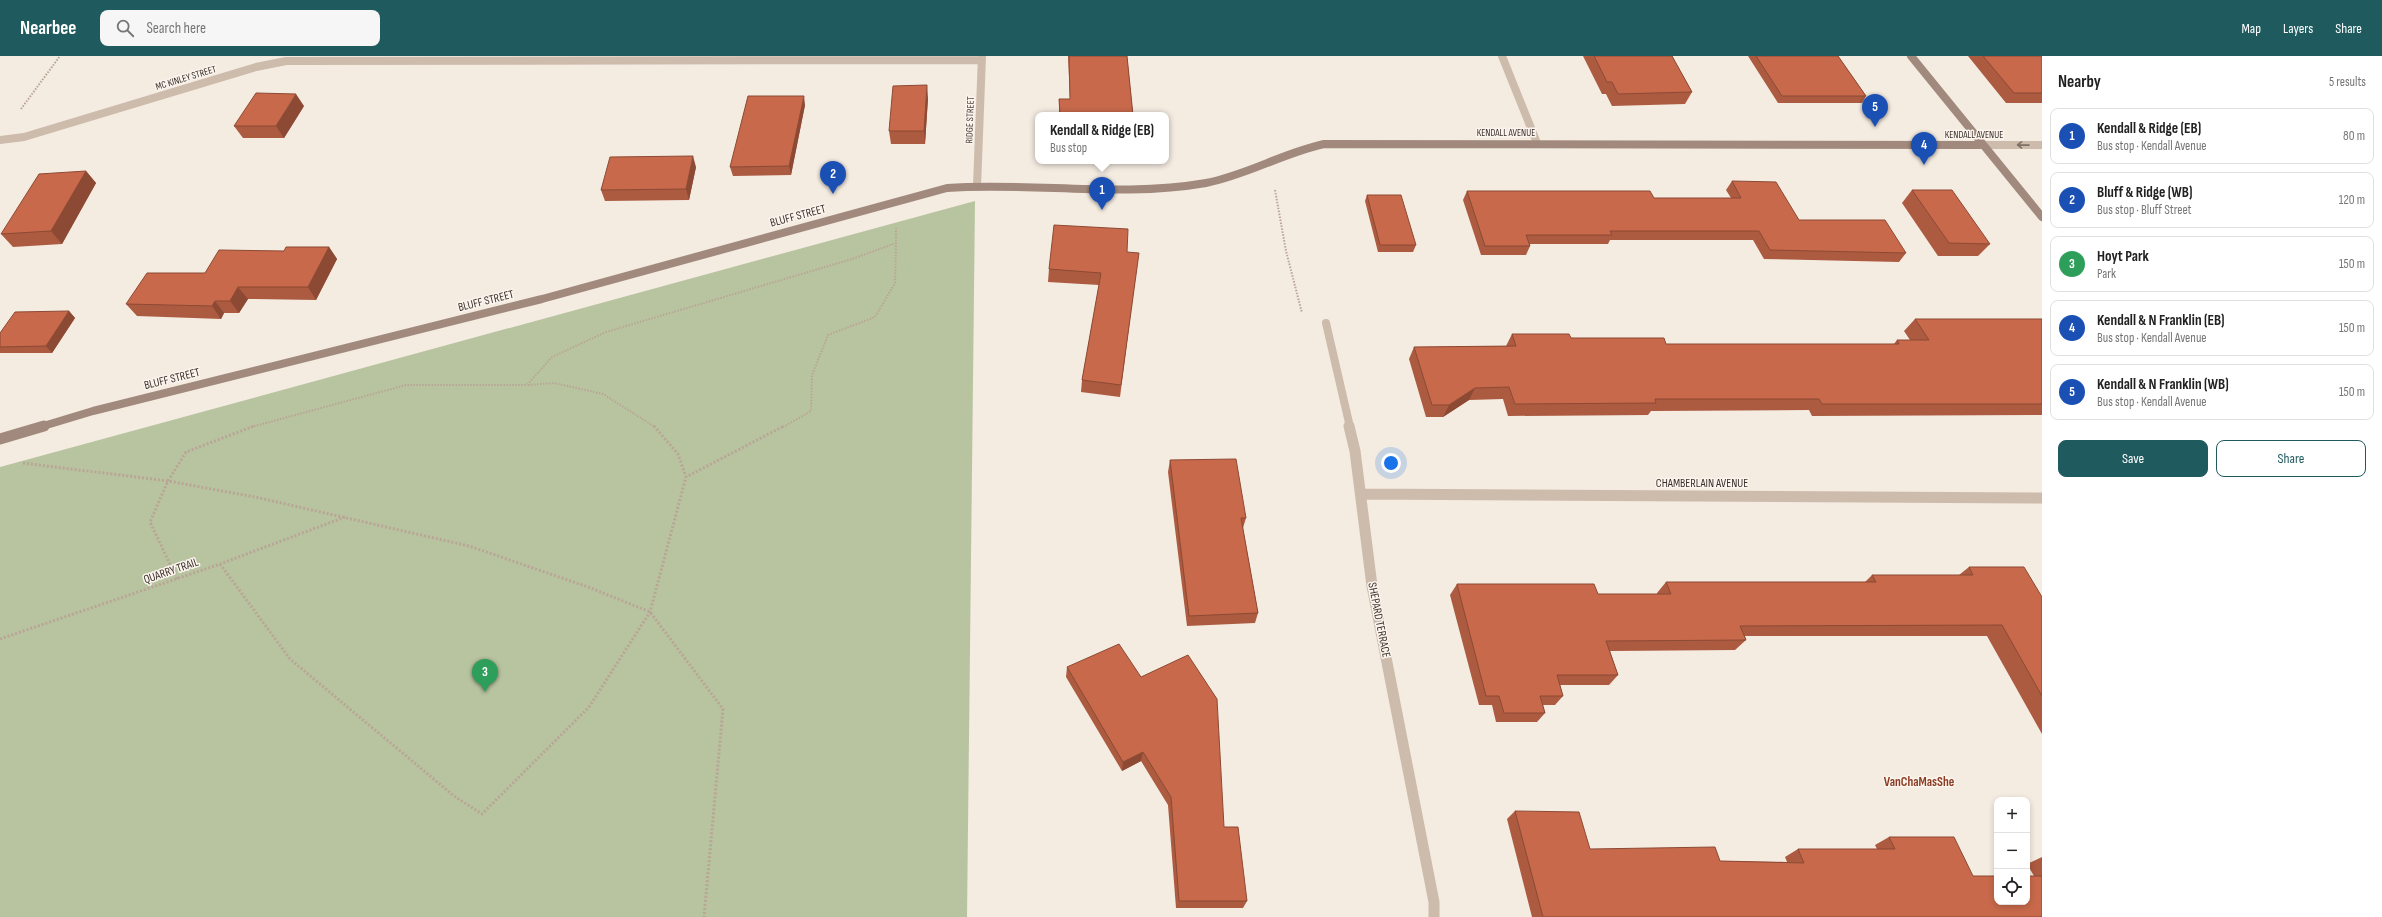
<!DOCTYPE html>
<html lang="en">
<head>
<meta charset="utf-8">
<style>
	body { margin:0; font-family:"Sofia Sans Condensed",sans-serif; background:#f6f6f6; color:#222 }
	.controls { position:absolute; right:12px; bottom:12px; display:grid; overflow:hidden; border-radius:8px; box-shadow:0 2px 6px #0003 }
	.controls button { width:36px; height:36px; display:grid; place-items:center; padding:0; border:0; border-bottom:1px solid #e0e0e0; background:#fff; color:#222; font:20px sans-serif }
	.you { position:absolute; left:1391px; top:407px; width:14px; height:14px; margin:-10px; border:3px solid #fff; border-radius:50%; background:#1a73e8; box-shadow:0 0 0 6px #1a73e833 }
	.badge { display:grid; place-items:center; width:26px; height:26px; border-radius:50%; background:#1f5a5e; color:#fff; font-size:13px; font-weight:700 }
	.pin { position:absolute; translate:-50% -33px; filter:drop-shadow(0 1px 2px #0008) }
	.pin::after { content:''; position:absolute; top:21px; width:14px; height:12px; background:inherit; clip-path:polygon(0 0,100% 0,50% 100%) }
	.popup { position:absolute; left:1035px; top:56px; width:134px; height:52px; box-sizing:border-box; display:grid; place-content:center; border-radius:8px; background:#fff; filter:drop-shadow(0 1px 3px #0005); font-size:13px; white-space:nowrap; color:#767676 }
	.popup b { font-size:15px; color:#222 }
	.popup::after { content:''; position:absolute; left:50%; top:100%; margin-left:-8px; border:8px solid transparent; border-top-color:#fff }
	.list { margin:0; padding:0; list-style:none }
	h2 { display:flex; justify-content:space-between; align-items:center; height:52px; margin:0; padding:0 16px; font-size:17px }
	h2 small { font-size:13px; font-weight:400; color:#767676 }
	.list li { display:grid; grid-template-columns:26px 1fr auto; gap:12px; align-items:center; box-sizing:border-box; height:56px; margin:0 8px 8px; padding:0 8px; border:1px solid #e0e0e0; border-radius:8px }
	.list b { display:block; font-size:15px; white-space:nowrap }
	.list p { margin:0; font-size:13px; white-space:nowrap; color:#767676 }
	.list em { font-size:13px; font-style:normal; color:#767676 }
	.actions { display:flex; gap:8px; padding:12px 16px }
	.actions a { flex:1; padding:9px 0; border:1px solid #1f5a5e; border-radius:8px; text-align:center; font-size:14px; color:#1f5a5e }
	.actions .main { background:#1f5a5e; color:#fff }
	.icon { flex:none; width:22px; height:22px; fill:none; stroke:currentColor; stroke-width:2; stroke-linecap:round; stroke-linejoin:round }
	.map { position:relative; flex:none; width:2042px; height:861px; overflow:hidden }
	header { display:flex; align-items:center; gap:24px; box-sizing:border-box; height:56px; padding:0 20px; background:#1f5a5e; color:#fff }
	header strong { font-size:19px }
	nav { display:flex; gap:22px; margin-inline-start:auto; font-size:14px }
	.search { width:280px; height:36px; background:#f6f6f6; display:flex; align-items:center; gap:10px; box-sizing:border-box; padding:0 14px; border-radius:8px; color:#767676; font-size:15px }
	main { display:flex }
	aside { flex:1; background:#fff }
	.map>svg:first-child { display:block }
	.green { fill:#b8c4a0 }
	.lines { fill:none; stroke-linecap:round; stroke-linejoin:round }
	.path-far1 { stroke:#b9a596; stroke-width:2; stroke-dasharray:1.5 1.5; stroke-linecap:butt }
	.path { stroke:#b9a596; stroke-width:3; stroke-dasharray:2 2; stroke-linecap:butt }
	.street-far1 { stroke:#cdbbac; stroke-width:8 }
	.street { stroke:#cdbbac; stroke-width:11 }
	.secondary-far1 { stroke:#a18a7d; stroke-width:8 }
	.secondary { stroke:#a18a7d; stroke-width:11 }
	.wall { fill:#ac5a40 }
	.shaded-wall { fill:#8c4a34 }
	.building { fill:#c8694b; stroke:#8c4a34 }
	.oneway { stroke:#7d6f65 }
	.labels { text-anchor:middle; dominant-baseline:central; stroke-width:3; stroke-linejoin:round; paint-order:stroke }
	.far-street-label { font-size:10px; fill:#3b302b; stroke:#fbf5ee }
	.street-label { font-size:12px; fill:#3b302b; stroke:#fbf5ee }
	.neighbourhood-label { font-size:13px; font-weight:bold; fill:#8c3b22; stroke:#fbf5ee }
</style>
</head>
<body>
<header>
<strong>Nearbee</strong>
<div class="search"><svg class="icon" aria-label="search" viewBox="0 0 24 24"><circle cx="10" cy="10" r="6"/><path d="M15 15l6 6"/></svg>Search here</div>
<nav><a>Map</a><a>Layers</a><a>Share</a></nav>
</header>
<main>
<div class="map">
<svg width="2042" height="861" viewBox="0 0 2042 861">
	<rect width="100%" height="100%" fill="#f4ebe1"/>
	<path class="green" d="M 975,145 L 967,861 L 0,861 L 0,411 Z"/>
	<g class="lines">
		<path class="path-far1" d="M 21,53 L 60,0
			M 1275,134 L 1286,195 L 1302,257
			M 528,329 L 554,327 L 603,338 L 655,371
			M 251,371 L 406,329 L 527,329 L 552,301 L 606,276 L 852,203 L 896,187 L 896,172
			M 783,371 L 811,355 L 812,319 L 828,279 L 875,261 L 895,227 L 896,187"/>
		<path class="path" d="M 654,370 L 678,398 L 686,421
			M 23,407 L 168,425 L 255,441 L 469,490 L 588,531 L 650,556 L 723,653 L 704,861
			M 220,508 L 290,603 L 454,740 L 482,758 L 589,651 L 650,556 L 686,421 L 784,370
			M 177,523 L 150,466 L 168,425 L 186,396 L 254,370
			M 0,583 L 220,508 L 345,461"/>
		<path class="street-far1" d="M 1502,0 L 1537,87
			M 0,84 L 24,81 L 256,11 L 286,5 L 982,4
			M 1983,89 L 2042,89
			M 977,130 L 982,0
			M 1326,267 L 1350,371"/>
		<path class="street" d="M 1349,370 L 1355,395 L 1372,530 L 1434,846 L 1434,861
			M 1362,438 L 2042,442"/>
		<path class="secondary-far1" d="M 1911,0 L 2042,161
			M 40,371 L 93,355 L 542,243 L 947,132 C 1033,126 1120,142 1206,127 C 1247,119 1283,97 1324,88 L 1983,89"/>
		<path class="secondary" d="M 0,383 L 44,370"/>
	</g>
	<path class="wall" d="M 1068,0 L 1127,0 L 1133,59 L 1059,59 L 1059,43 L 1070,43 Z
		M 1583,0 L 1672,0 L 1692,36 L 1685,48 L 1612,50 L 1606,38 L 1602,38 Z
		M 1748,0 L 1838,0 L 1866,40 L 1862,47 L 1778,47 Z
		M 1968,0 L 2042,0 L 2042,47 L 2006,47 Z
		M 928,42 L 925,88 L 891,88 L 889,75 Z
		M 805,49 L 791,119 L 733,120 L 730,111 Z
		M 304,50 L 284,82 L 243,82 L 234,70 Z
		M 696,111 L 689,144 L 605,145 L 601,134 Z
		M 86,115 L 96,127 L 62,188 L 13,191 L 1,178 Z
		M 1732,125 L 1799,164 L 1906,197 L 1899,206 L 1764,203 L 1753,184 L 1610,184 L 1608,188 L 1529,188 L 1530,190 L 1526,199 L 1481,199 L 1463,144 L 1467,135 L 1654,142 L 1731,142 L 1726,134 Z
		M 1912,134 L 1990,188 L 1978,200 L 1938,200 L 1902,147 Z
		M 1367,139 L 1416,189 L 1413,196 L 1378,196 L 1365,145 Z
		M 329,191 L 337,203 L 316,244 L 248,243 L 239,257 L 224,257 L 221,263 L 137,260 L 126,248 L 205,217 L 284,195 Z
		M 1127,196 L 1137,209 L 1120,341 L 1081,336 L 1082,324 L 1099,229 L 1048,226 L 1049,213 Z
		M 69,255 L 75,262 L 52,297 L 0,297 L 0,277 Z
		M 1915,263 L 2042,263 L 2042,359 L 1812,360 L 1809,354 L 1651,355 L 1648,359 L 1508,360 L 1503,343 L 1469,344 L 1443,361 L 1426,361 L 1409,303 L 1414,291 L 1506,290 L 1512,278 L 1666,288 L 1894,288 L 1897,284 L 1910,284 L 1904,275 Z
		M 1170,404 L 1246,462 L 1243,472 L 1258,557 L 1255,567 L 1187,570 L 1168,416 Z
		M 1969,511 L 2042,541 L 2042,678 L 1987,580 L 1745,580 L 1746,584 L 1735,594 L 1610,595 L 1618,619 L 1609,629 L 1560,629 L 1563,640 L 1555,649 L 1543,649 L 1545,657 L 1537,666 L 1496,666 L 1492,649 L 1479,649 L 1450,539 L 1457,528 L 1598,538 L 1657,538 L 1657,537 L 1666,526 L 1865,526 L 1872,519 L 1959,519 Z
		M 1067,611 L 1224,771 L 1247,845 L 1243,852 L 1176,852 L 1168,749 L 1141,705 L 1122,715 L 1066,621 Z
		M 1515,755 L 1590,793 L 1720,805 L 1787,806 L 1785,801 L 1798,793 L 1877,793 L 1875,789 L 1889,781 L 1973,820 L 2034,820 L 2027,808 L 2042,801 L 2042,861 L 1532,861 L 1507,763 Z"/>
	<path class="shaded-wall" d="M 927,29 L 928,42 L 925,88 L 924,75 Z
		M 296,38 L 304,50 L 284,82 L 276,70 Z
		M 804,40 L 805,49 L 791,119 L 789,110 Z
		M 693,100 L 696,111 L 689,144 L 686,133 Z
		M 86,115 L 96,127 L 62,188 L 51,175 Z
		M 329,191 L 337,203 L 316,244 L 308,231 Z
		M 238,231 L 248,243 L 239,257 L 230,245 Z
		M 215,245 L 224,257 L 221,263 L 212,250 Z
		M 69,255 L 75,262 L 52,297 L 46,290 Z
		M 1475,332 L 1469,344 L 1443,361 L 1449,349 Z
		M 1143,696 L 1141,705 L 1122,715 L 1123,706 Z"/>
	<path class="building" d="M 1069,0 L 1127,0 L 1133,59 L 1060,59 L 1059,43 L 1070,43 Z
		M 1594,0 L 1672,0 L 1692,36 L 1618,38 L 1612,26 L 1607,26 Z
		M 1756,0 L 1838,0 L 1866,40 L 1782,40 Z
		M 1983,0 L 2042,0 L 2042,37 L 2014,37 Z
		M 927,29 L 924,75 L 889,75 L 893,30 Z
		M 256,37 L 296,38 L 276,70 L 234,70 Z
		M 748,40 L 804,40 L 789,110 L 730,111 Z
		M 693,100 L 686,133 L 601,134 L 610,101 Z
		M 86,115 L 51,175 L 1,178 L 39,118 Z
		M 1732,125 L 1776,126 L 1799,164 L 1885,164 L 1906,197 L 1770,194 L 1759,175 L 1610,175 L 1612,179 L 1526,179 L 1530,190 L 1485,190 L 1467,135 L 1650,135 L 1654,142 L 1741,142 Z
		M 1912,134 L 1952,134 L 1990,188 L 1949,187 Z
		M 1367,139 L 1401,139 L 1416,189 L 1380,189 Z
		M 1054,169 L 1128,173 L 1127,196 L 1139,197 L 1121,329 L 1082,324 L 1101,217 L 1049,213 Z
		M 286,191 L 329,191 L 308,231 L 238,231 L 230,245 L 215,245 L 212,250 L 126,248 L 147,217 L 205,217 L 219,194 L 284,195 Z
		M 69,255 L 46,290 L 0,291 L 0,277 L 15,256 Z
		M 1915,263 L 2042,263 L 2042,348 L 1822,348 L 1819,343 L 1655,343 L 1656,347 L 1515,348 L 1509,331 L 1475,332 L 1449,349 L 1432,349 L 1414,291 L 1516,290 L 1512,278 L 1569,278 L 1571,282 L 1664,282 L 1666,288 L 1899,288 L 1897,284 L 1929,284 Z
		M 1236,403 L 1246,462 L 1241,462 L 1258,557 L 1189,560 L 1170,404 Z
		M 1969,511 L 2024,511 L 2042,541 L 2042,640 L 2002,569 L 1740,570 L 1746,584 L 1606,585 L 1618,619 L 1557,619 L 1563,640 L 1540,640 L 1545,657 L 1504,657 L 1499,640 L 1486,640 L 1457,528 L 1594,528 L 1598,538 L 1671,538 L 1666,526 L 1876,526 L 1872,519 L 1973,519 Z
		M 1119,588 L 1141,621 L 1188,599 L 1217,643 L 1224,771 L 1238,771 L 1247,845 L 1179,845 L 1171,741 L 1143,696 L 1123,706 L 1067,611 Z
		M 1515,755 L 1579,756 L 1590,793 L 1715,791 L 1720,805 L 1804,807 L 1798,793 L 1895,793 L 1889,781 L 1954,781 L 1973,820 L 1997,820 L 1997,846 L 2027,846 L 2027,820 L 2042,820 L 2042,861 L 1543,861 Z"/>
	<defs><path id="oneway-shaft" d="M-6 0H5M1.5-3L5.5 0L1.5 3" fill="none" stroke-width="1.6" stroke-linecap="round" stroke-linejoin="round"/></defs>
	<use class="oneway" href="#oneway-shaft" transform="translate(2023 89) rotate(-179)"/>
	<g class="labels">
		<g class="far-street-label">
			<text transform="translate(186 22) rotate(-17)">MC KINLEY STREET</text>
			<text transform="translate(970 64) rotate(-88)">RIDGE STREET</text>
			<text x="1506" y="77">KENDALL AVENUE</text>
			<text x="1974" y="79">KENDALL AVENUE</text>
		</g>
		<g class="street-label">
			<text transform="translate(798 160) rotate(-15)">BLUFF STREET</text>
			<text transform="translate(486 245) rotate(-14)">BLUFF STREET</text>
			<text transform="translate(172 323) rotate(-14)">BLUFF STREET</text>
			<text x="1702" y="427">CHAMBERLAIN AVENUE</text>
			<text transform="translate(171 515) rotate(-19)">QUARRY TRAIL</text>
			<text transform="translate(1379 564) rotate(79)">SHEPARD TERRACE</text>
		</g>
		<g class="neighbourhood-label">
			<text x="1919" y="726">VanChaMasShe</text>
		</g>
	</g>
</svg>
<div class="controls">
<button>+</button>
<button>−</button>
<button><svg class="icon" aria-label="locate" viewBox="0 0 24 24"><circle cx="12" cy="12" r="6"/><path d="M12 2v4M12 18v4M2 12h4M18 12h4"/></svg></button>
</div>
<div class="you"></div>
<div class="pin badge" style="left:1102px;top:154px;background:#1a4fb4">1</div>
<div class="popup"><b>Kendall &amp; Ridge (EB)</b>Bus stop</div>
<div class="pin badge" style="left:833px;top:138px;background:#1a4fb4">2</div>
<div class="pin badge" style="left:485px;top:636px;background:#2e9e5b">3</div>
<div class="pin badge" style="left:1924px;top:109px;background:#1a4fb4">4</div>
<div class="pin badge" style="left:1875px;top:71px;background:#1a4fb4">5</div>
</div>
<aside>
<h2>Nearby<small>5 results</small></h2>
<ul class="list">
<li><span class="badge" style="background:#1a4fb4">1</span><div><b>Kendall &amp; Ridge (EB)</b><p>Bus stop · Kendall Avenue</p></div><em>80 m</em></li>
<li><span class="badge" style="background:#1a4fb4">2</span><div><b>Bluff &amp; Ridge (WB)</b><p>Bus stop · Bluff Street</p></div><em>120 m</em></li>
<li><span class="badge" style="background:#2e9e5b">3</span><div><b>Hoyt Park</b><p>Park</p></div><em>150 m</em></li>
<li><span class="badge" style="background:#1a4fb4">4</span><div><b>Kendall &amp; N Franklin (EB)</b><p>Bus stop · Kendall Avenue</p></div><em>150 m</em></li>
<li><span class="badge" style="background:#1a4fb4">5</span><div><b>Kendall &amp; N Franklin (WB)</b><p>Bus stop · Kendall Avenue</p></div><em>150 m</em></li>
</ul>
<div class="actions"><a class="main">Save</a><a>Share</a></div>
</aside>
</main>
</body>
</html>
